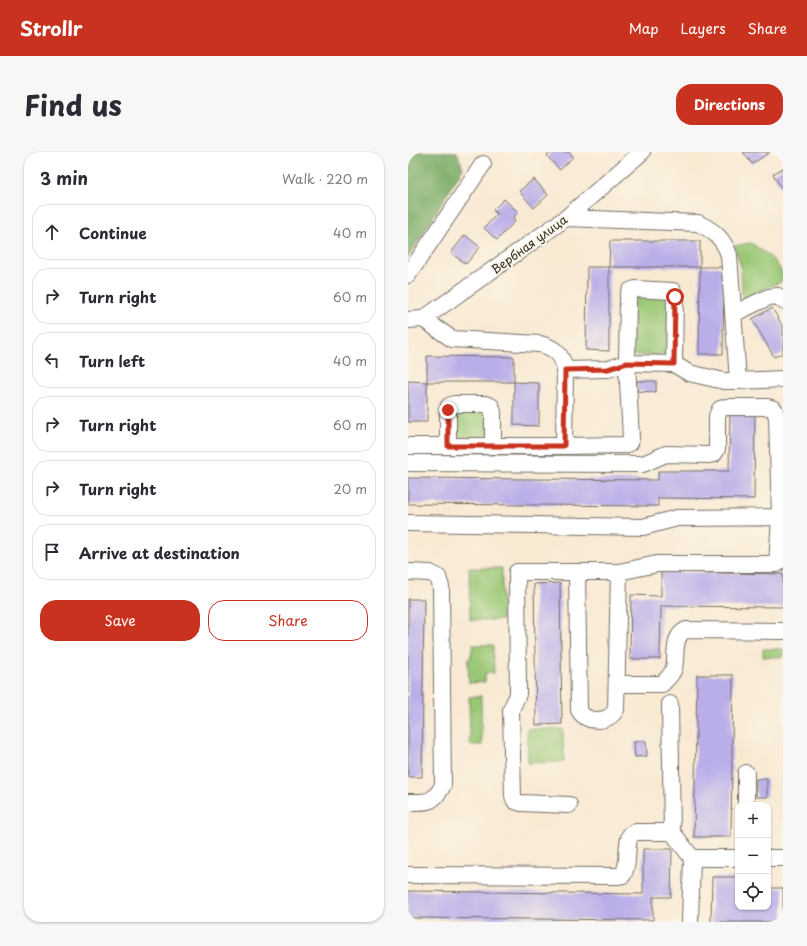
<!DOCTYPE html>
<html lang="en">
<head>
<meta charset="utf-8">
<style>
	body { margin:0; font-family:"Playpen Sans",sans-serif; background:#f7f7f7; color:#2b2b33 }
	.controls { position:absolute; right:12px; bottom:12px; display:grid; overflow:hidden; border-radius:8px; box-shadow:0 1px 3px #0004 }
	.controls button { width:36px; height:36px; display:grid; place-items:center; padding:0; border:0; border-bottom:1px solid #e1e1e2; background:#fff; color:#2b2b33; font:20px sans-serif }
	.stop { position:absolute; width:12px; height:12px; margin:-9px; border:3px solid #c8321e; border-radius:50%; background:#fff }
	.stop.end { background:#c8321e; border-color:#fff; box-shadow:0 1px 4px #0008 }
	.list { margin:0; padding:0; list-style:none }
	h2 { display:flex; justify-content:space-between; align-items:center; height:52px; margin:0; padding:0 16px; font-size:17px }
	h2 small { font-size:13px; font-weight:400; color:#7c7c81 }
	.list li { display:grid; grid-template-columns:26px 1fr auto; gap:12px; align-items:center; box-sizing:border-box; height:56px; margin:0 8px 8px; padding:0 8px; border:1px solid #e1e1e2; border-radius:16px }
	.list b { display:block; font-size:15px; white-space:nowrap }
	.list em { font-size:13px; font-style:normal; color:#7c7c81 }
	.actions { display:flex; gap:8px; padding:12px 16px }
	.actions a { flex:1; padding:9px 0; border:1px solid #c8321e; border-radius:16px; text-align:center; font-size:14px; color:#c8321e }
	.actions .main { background:#c8321e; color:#fff }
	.icon { flex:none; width:22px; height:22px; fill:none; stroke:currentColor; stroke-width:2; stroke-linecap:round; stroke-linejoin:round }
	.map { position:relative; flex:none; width:375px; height:770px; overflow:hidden; border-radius:16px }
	header { display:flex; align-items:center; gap:24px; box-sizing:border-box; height:56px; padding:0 20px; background:#c8321e; color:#fff }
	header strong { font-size:19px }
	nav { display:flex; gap:22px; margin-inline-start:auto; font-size:14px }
	.intro { display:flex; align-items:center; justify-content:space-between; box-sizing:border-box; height:96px; padding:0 24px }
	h1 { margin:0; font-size:28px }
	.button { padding:10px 18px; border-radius:16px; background:#c8321e; color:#fff; font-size:14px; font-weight:700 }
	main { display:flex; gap:24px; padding:0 24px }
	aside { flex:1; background:#fff; border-radius:16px; box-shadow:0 1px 3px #0004 }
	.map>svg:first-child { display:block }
	.green { fill:#99c774; stroke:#627950 }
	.forest { fill:#7aac66; stroke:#526c48 }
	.building { fill:#baaee9 }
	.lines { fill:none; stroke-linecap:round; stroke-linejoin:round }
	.minor-casing { stroke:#736e66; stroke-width:18 }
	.minor { stroke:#fff; stroke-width:16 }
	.route { stroke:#c8321e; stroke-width:5 }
	.labels { text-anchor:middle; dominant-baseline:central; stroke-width:4; stroke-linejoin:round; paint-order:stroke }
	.street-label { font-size:12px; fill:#2b2b2b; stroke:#fcf5e5 }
</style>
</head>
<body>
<header>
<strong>Strollr</strong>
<nav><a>Map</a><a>Layers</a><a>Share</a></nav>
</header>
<div class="intro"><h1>Find us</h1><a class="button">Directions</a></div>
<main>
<aside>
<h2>3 min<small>Walk · 220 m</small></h2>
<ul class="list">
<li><svg class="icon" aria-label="ahead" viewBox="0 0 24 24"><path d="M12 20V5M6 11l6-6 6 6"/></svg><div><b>Continue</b></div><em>40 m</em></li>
<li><svg class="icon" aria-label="right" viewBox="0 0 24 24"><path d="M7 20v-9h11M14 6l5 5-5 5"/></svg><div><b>Turn right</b></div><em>60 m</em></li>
<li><svg class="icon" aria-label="left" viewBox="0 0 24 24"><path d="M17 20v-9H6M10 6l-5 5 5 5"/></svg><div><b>Turn left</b></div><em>40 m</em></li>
<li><svg class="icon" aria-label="right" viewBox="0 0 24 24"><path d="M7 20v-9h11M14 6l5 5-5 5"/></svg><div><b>Turn right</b></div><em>60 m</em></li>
<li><svg class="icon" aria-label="right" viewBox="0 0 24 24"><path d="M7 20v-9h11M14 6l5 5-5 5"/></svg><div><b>Turn right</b></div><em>20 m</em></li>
<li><svg class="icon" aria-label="arrive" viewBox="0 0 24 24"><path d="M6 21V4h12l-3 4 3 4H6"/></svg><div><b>Arrive at destination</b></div></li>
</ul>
<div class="actions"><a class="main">Save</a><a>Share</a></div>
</aside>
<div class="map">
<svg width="375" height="770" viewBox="0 0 375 770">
	<rect width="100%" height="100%" fill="#fcf5e5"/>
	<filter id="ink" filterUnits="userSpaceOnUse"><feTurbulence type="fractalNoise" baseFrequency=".025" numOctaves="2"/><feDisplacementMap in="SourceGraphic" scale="8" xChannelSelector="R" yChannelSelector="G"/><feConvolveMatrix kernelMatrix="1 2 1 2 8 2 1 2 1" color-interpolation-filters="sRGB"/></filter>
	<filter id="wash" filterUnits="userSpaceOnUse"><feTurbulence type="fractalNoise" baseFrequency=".012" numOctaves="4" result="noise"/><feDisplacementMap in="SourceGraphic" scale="16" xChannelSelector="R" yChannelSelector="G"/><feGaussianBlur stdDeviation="0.9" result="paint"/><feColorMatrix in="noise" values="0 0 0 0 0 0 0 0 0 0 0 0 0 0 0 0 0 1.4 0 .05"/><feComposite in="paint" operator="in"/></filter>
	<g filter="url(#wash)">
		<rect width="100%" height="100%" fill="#f8e9d3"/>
		<path class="green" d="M 343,91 C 356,100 375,111 375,129 L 334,146 L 333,114 L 326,94 Z
			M 225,143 L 263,143 L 263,203 L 225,203 Z
			M 44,258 L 81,258 L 81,289 L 44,288 Z
			M 61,416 L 94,416 L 94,468 L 62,468 Z
			M 65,493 L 85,493 L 86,521 L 77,521 L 77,530 L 61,531 L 60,508 L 62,507 Z
			M 355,497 L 375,497 L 375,505 L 355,505 Z
			M 73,544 L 74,593 L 62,593 L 61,545 Z
			M 119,577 L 155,577 L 156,610 L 120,611 Z"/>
		<path class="forest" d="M 0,0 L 49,0 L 55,16 L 0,106 Z"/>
		<g id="blocks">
			<path class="building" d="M 143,0 L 161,0 L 165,5 L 152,18 L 139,4 Z
				M 335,0 L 362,0 L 344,12 Z
				M 375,16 L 375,39 L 365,22 Z
				M 126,27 L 140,43 L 126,56 L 111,39 Z
				M 96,47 L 110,60 L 105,66 L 107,69 L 89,88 L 76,76 L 89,62 L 85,58 Z
				M 57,83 L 72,95 L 58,112 L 43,101 Z
				M 202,89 L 292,89 L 292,115 L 316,115 L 315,202 L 291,202 L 292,115 L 201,115 Z
				M 179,115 L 201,115 L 201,199 L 178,198 Z
				M 364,156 L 375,175 L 375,201 L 366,205 L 344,167 Z
				M 19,204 L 106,205 L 106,230 L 131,231 L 131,274 L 106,273 L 106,230 L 19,230 Z
				M 0,229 L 19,230 L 19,270 L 0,270 Z
				M 229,229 L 248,229 L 248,240 L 229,239 Z
				M 322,260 L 347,261 L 346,347 L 250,346 L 250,354 L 0,352 L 0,326 L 250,328 L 250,319 L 321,319 Z
				M 253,420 L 375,422 L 375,455 L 253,454 L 252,507 L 222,507 L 223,443 L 253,444 Z
				M 152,431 L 154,572 L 128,573 L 126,432 Z
				M 0,447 L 16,447 L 14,625 L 0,625 Z
				M 289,523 L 325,523 L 323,685 L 286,685 Z
				M 238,589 L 239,604 L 227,605 L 226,590 Z
				M 348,627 L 359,627 L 359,645 L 348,645 Z
				M 235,697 L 264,697 L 263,745 L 245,745 L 245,768 L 0,766 L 0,739 L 235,742 Z
				M 304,725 L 330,725 L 330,755 L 360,755 L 360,736 L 375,736 L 375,770 L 303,770 Z"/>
		</g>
	</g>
	<g filter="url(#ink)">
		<use href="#blocks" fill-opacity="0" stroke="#736e66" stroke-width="1"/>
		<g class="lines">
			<defs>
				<path id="minor" d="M 0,123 L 75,12
					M 325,162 L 361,145 L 370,144 L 375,149
					M 0,168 L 15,167 L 158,66 L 234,0
					M 157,218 L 200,217 L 219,211 L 220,145 L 222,139 L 227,137 L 265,139 L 267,145 L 266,212
					M 330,229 L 375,227
					M 0,294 L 156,294 L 157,218 C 154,202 147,196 132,192 L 44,187 L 15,167
					M 40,294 L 40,258 L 41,254 L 46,252 L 77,252 L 83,254 L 85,260 L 85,294
					M 156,294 L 217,293 L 222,291 L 223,286 L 219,211 L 266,212 L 281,221 L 316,229 L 330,229 L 321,103 C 315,86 306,79 290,71 L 158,66
					M 0,311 L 235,312 L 258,302 L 301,303 L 306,302 L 309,297 L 309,264 L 312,257 L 318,255 L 360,255 L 366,257 L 369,265 L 372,365 L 369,412 L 249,412 L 211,420 L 169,420
					M 0,371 L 235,375 L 269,366 L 375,365
					M 0,420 L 22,421 L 30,425 L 33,435 L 35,633 C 25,652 19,650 0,650
					M 209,532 L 254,532 C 259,527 264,523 266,516 C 269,504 264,484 278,478 L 375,479
					M 262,552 L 264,680
					M 161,653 L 113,651 L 107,649 L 105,644 L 103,558 L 110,542 L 109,420 L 169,420 L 171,558 C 178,572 202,571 208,557 L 211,420
					M 338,653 L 338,621
					M 284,706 L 330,706
					M 360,706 L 375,706
					M 0,723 L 209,724 L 215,723 C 222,711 217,696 222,683 L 228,680 L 264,680 L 284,706 L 282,770"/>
			</defs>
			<use href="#minor" class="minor-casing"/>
			<use href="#minor" class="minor"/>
		</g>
	</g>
	<g class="lines" filter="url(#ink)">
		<path class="route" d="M 40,258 L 40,294 L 156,294 L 157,218 L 200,217 L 219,211 L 266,212 L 267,145"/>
	</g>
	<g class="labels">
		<g class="street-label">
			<text transform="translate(121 92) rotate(-36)">Вербная улица</text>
		</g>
	</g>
</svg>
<div class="controls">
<button>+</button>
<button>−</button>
<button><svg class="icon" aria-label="locate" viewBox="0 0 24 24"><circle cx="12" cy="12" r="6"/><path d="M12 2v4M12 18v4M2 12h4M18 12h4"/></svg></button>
</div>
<div class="stop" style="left:267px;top:145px"></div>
<div class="stop end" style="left:40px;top:258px"></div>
</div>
</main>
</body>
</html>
